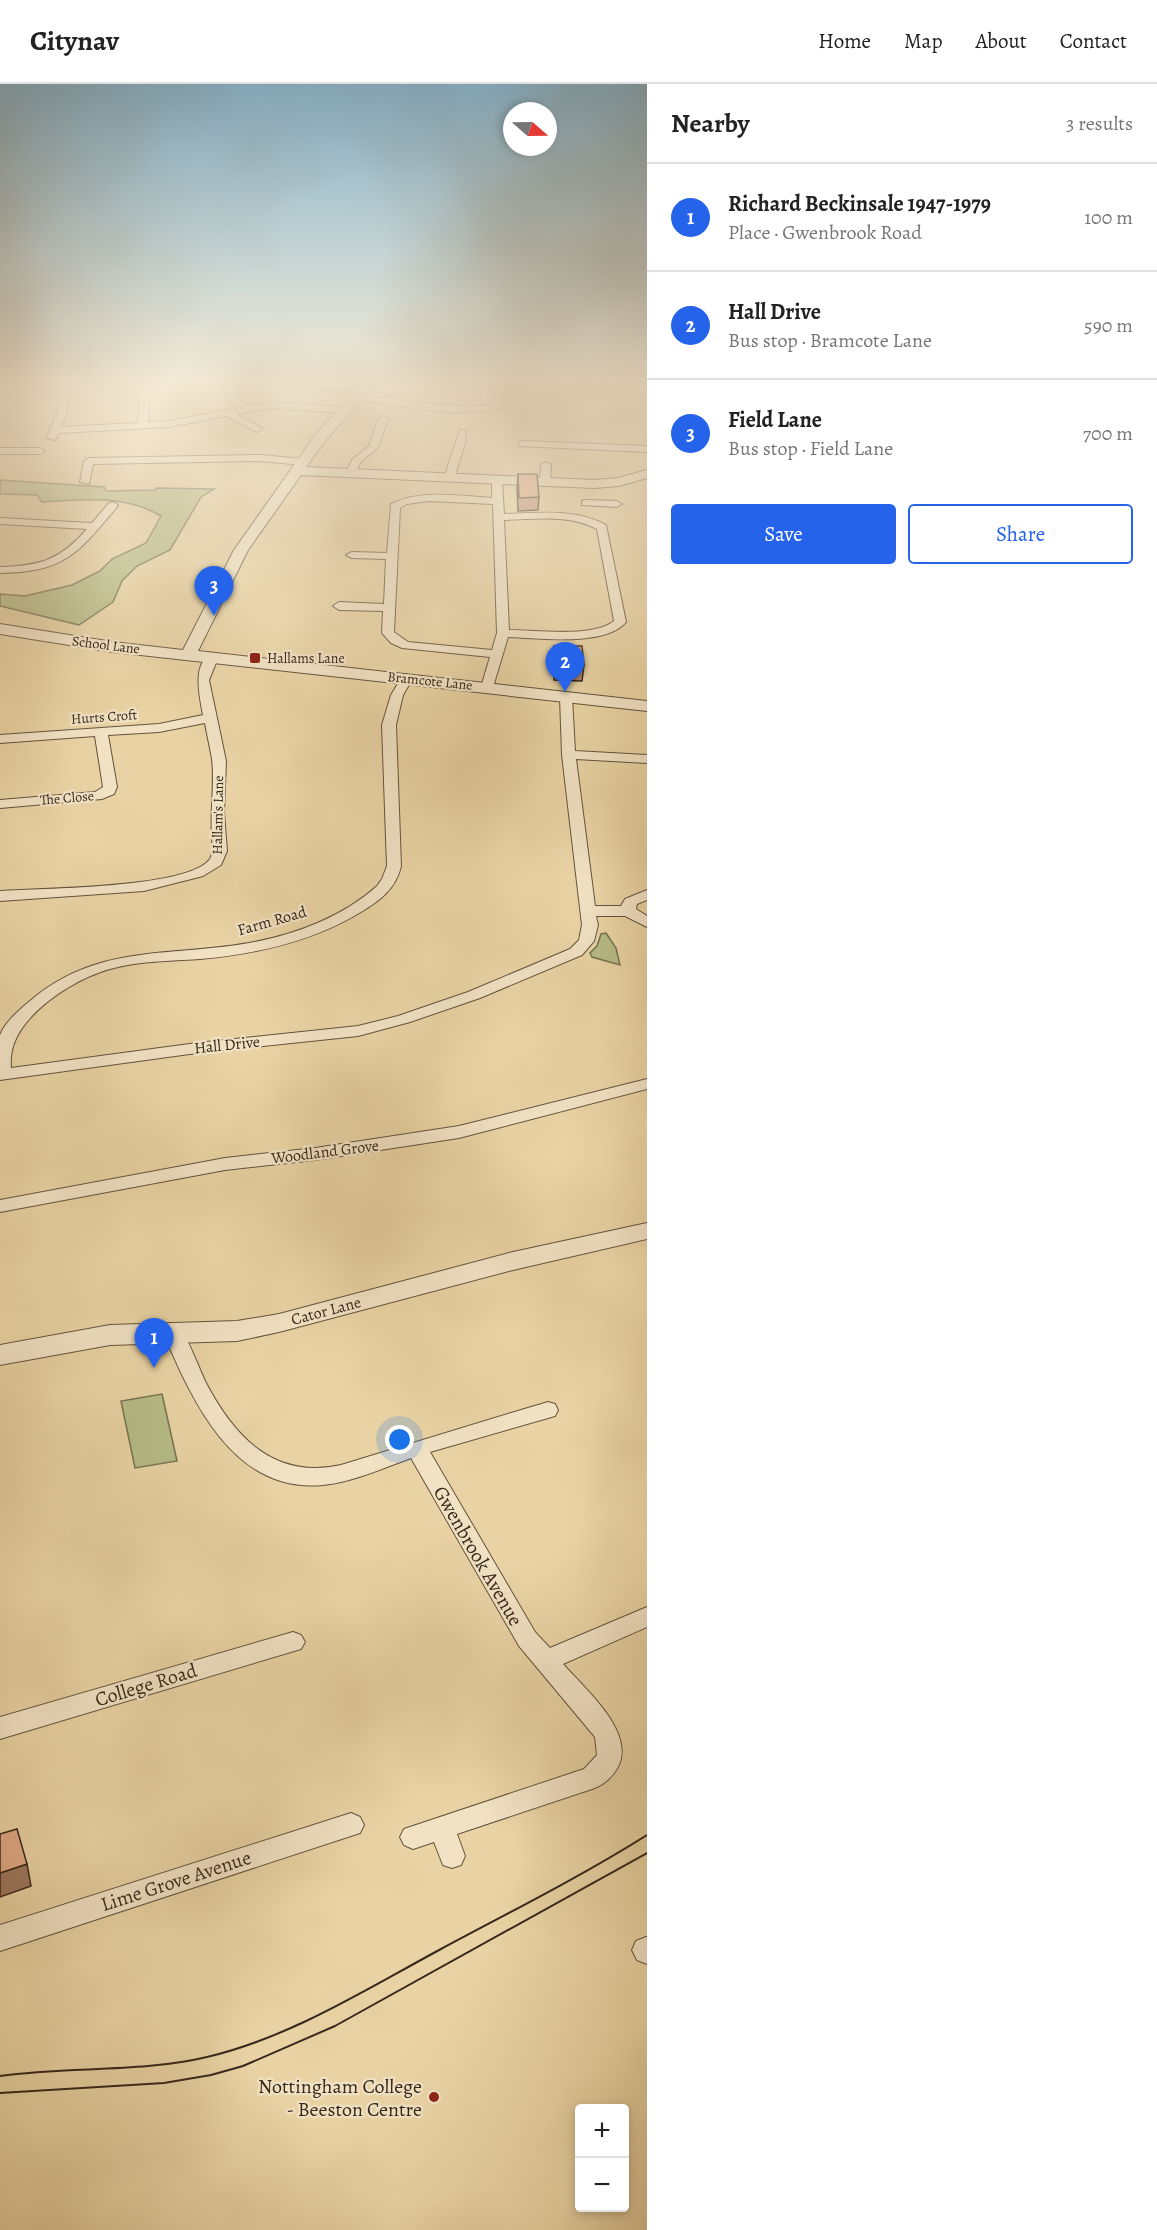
<!DOCTYPE html>
<html lang="en">
<head>
<meta charset="utf-8">
<style>
	body { margin:0; font-family:Alegreya,serif; background:#f6f6f6; color:#222 }
	.controls { position:absolute; right:18px; bottom:18px; display:grid; overflow:hidden; border-radius:6px; box-shadow:0 3px 9px #0003 }
	.controls button { width:54px; height:54px; display:grid; place-items:center; padding:0; border:0; border-bottom:2px solid #e0e0e0; background:#fff; color:#222; font:30px sans-serif }
	.compass { position:absolute; left:503px; top:18px; width:54px; height:54px; border-radius:50%; background:#fff; box-shadow:0 3px 9px #0003; rotate:110deg }
	.you { position:absolute; left:400px; top:1356px; width:21px; height:21px; margin:-15px; border:4px solid #fff; border-radius:50%; background:#1a73e8; box-shadow:0 0 0 9px #1a73e833 }
	.badge { display:grid; place-items:center; width:39px; height:39px; border-radius:50%; background:#2563eb; color:#fff; font-size:20px; font-weight:700 }
	.pin { position:absolute; translate:-50% -50px; filter:drop-shadow(0 2px 3px #0008) }
	.pin::after { content:''; position:absolute; top:32px; width:21px; height:18px; background:inherit; clip-path:polygon(0 0,100% 0,50% 100%) }
	.list { margin:0; padding:0; list-style:none }
	h2 { display:flex; justify-content:space-between; align-items:center; height:78px; margin:0; padding:0 24px; font-size:26px }
	h2 small { font-size:20px; font-weight:400; color:#767676 }
	.list li { display:grid; grid-template-columns:39px 1fr auto; gap:18px; align-items:center; box-sizing:border-box; height:108px; padding:0 24px; border-top:2px solid #e0e0e0 }
	.list b { display:block; font-size:22px; white-space:nowrap }
	.list p { margin:0; font-size:20px; white-space:nowrap; color:#767676 }
	.list em { font-size:20px; font-style:normal; color:#767676 }
	.actions { display:flex; gap:12px; padding:18px 24px }
	.actions a { flex:1; padding:14px 0; border:2px solid #2563eb; border-radius:6px; text-align:center; font-size:21px; color:#2563eb }
	.actions .main { background:#2563eb; color:#fff }
	.map { position:relative; flex:none; width:647px; height:2146px; overflow:hidden }
	header { display:flex; align-items:center; gap:36px; box-sizing:border-box; height:84px; padding:0 30px; background:#fff; border-bottom:2px solid #e0e0e0 }
	header strong { font-size:28px }
	nav { display:flex; gap:33px; margin-inline-start:auto; font-size:21px }
	main { display:flex }
	aside { flex:1; background:#fff }
	.map>svg:first-child { display:block }
	.green { fill:#b6bc86; stroke:#767250; stroke-width:1.5 }
	.lines { fill:none; stroke-linecap:round; stroke-linejoin:round }
	.minor-casing { stroke:#63533d; stroke-width:2 }
	.tertiary-casing { stroke:#63533d; stroke-width:2 }
	.minor { fill:#f1e2c4; fill-rule:evenodd }
	.tertiary { fill:#f1e2c4; fill-rule:evenodd }
	.tram { stroke:#36281b; stroke-width:2 }
	.wall { fill:#c19273; stroke:#36281b; stroke-width:1.5 }
	.shaded-wall { fill:#9d775e; stroke:#36281b; stroke-width:1.5 }
	.building { fill:#e0aa86; stroke:#36281b; stroke-width:1.5 }
	.poi-dot { fill:#8f2418; stroke:#f1e2c4; stroke-width:2 }
	.labels { text-anchor:middle; dominant-baseline:central; stroke-width:4.5; stroke-linejoin:round; paint-order:stroke }
	.far-street-label { font-size:14px; fill:#36281b; stroke:#f1e2c4 }
	.far-poi-label { font-size:14px; fill:#36281b; stroke:#f1e2c4; text-anchor:start }
	.street-label { font-size:16px; fill:#36281b; stroke:#f1e2c4 }
	.near-street-label { font-size:20px; fill:#36281b; stroke:#f1e2c4 }
	.near-poi-label { font-size:20px; fill:#36281b; stroke:#f1e2c4; text-anchor:end }
</style>
</head>
<body>
<header>
<strong>Citynav</strong>
<nav><a>Home</a><a>Map</a><a>About</a><a>Contact</a></nav>
</header>
<main>
<div class="map">
<svg width="647" height="2146" viewBox="0 0 647 2146">
	<rect width="100%" height="100%" fill="#e9d3a4"/>
	<filter id="stains"><feTurbulence type="fractalNoise" baseFrequency=".00333" numOctaves="4"/><feColorMatrix values="0 0 0 0 .2 0 0 0 0 .09 0 0 0 0 .02 0 0 0 .5 -.17"/></filter>
	<radialGradient id="worn" r=".72"><stop offset=".6" stop-color="#630" stop-opacity="0"/><stop offset="1" stop-color="#630" stop-opacity=".3"/></radialGradient>
	<path class="green" d="M 20,300 L 234,300 L 314,302 L 349,307 L 345,311 C 242,294 122,304 18,310 Z
		M 0,396 L 104,403 L 106,407 L 156,406 L 156,404 L 214,405 L 201,413 L 170,466 L 137,482 L 122,497 L 113,518 L 79,541 L 0,522 L 0,510 L 25,512 L 72,501 L 100,487 L 112,475 L 146,459 L 161,432 C 126,411 82,415 42,418 L 37,411 L 0,410 Z
		M 606,849 L 616,864 L 620,881 L 592,873 L 590,869 L 597,862 L 601,850 Z
		M 162,1310 L 177,1377 L 135,1384 L 121,1317 Z"/>
	<g class="lines">
		<defs>
			<path id="minor" d="M 409,300 L 418,300 L 404,317 L 469,323 L 493,320 L 497,304 L 484,303 L 483,300 L 530,302 L 525,305 L 506,304 L 500,324 C 454,335 404,322 357,316 L 352,313 L 357,310 L 395,315 Z
				M 233,304 L 238,307 L 239,316 L 249,322 L 272,318 L 343,323 L 348,326 L 343,329 L 272,324 L 237,330 L 260,343 L 262,345 L 257,348 L 226,332 L 169,343 L 59,349 L 55,356 L 47,354 L 57,329 L 59,314 L 67,313 L 72,316 L 67,319 L 67,329 L 61,343 L 138,339 L 140,310 L 145,307 L 150,310 L 148,338 L 169,337 L 239,324 L 230,317 L 228,307 Z
				M 383,332 L 388,335 L 378,363 L 360,379 L 354,393 L 346,393 L 345,391 L 352,376 L 369,362 L 378,335 Z
				M 460,346 L 466,346 L 465,360 L 454,394 L 449,397 L 444,394 Z
				M 522,357 L 647,362 L 647,368 L 519,362 L 519,358 Z
				M 0,364 L 40,364 L 45,367 L 40,370 L 0,370 Z
				M 261,371 L 303,375 L 308,378 L 303,381 L 261,377 L 93,380 L 89,400 L 80,398 L 84,377 L 89,374 Z
				M 546,378 L 551,381 L 550,398 L 545,401 L 540,398 L 541,381 Z
				M 497,393 L 502,396 L 504,430 C 537,429 575,424 606,441 L 626,538 C 605,563 538,554 508,553 L 493,603 L 487,607 L 481,603 L 490,573 L 402,564 L 391,559 L 382,549 L 383,527 L 339,526 L 333,522 L 339,518 L 384,520 L 386,475 L 352,474 L 346,471 L 352,468 L 387,469 L 391,420 C 422,405 459,412 492,414 L 492,396 ZM 429,417 L 493,420 L 497,549 L 492,566 L 408,558 L 394,548 L 400,424 L 407,420 ZM 504,436 C 534,435 570,430 597,445 L 614,537 C 593,554 536,546 509,546 Z
				M 586,416 L 617,417 L 622,420 L 617,423 L 582,421 L 582,417 Z
				M 113,418 L 118,421 L 117,423 C 77,470 65,488 0,489 L 0,483 C 40,482 60,476 87,445 L 0,440 L 0,434 L 92,439 L 109,419 Z
				M 212,570 L 218,574 L 209,596 L 226,677 L 224,729 L 227,767 L 221,781 L 203,792 L 144,807 L 0,817 L 0,807 C 39,804 188,805 210,775 C 214,768 212,759 212,752 C 210,727 215,700 212,675 C 210,663 207,651 205,639 L 159,648 L 108,651 L 117,703 L 114,710 L 102,715 L 0,724 L 0,716 L 95,708 L 103,703 L 95,652 L 0,659 L 0,651 L 159,640 L 203,631 C 200,615 191,578 212,570 Z
				M 407,590 L 413,594 L 403,611 L 396,641 L 401,782 C 396,805 379,817 361,828 C 312,858 256,870 200,875 C 170,877 139,877 110,885 C 82,893 52,911 32,932 C 18,947 9,963 11,984 L 197,959 L 358,942 L 398,932 L 468,908 L 570,865 L 579,856 L 582,841 L 562,671 L 560,613 L 566,609 L 572,613 L 575,667 L 647,671 L 647,679 L 576,675 L 595,822 L 621,822 L 625,815 L 647,806 L 647,816 L 637,820 L 636,825 L 647,832 L 647,843 L 625,832 L 596,832 L 598,841 L 594,857 L 582,871 L 480,914 L 410,938 L 358,952 L 197,969 L 0,996 C 0,983 0,963 0,951 C 5,938 20,925 30,917 C 99,858 172,874 254,858 C 297,850 344,832 377,802 L 382,795 L 387,782 L 382,641 L 391,611 L 403,591 Z
				M 647,995 L 647,1005 L 459,1054 L 315,1076 L 225,1086 L 0,1128 L 0,1116 L 225,1074 L 315,1064 L 459,1042 Z
				M 173,1241 L 180,1243 C 190,1260 197,1279 205,1297 C 234,1353 274,1396 341,1381 L 511,1329 L 548,1318 L 555,1320 L 558,1326 L 555,1332 L 430,1368 L 535,1548 L 550,1564 L 647,1523 L 647,1543 L 563,1580 C 584,1604 634,1646 619,1681 C 613,1693 604,1701 592,1705 L 457,1750 L 465,1772 L 461,1781 L 452,1784 L 443,1781 L 434,1758 L 413,1765 L 404,1761 L 400,1753 L 404,1745 L 584,1685 L 597,1671 L 595,1653 L 519,1562 L 411,1374 C 383,1384 353,1398 323,1401 C 233,1410 192,1316 163,1248 L 166,1243 Z
				M 293,1548 L 301,1551 L 305,1558 L 301,1565 L 0,1655 L 0,1633 Z
				M 351,1729 L 360,1733 L 364,1741 L 360,1749 L 0,1867 L 0,1841 Z
				M 646,1853 L 647,1853 L 647,1880 L 637,1876 L 632,1866 L 636,1857 Z"/>
			<path id="tertiary" d="M 362,300 L 375,300 L 326,356 L 306,383 L 594,396 L 618,394 L 647,386 L 647,394 L 619,402 L 594,404 L 301,391 L 248,466 L 198,567 L 647,617 L 647,627 L 113,568 L 0,550 L 0,540 L 113,558 L 183,566 L 234,466 L 316,350 Z
				M 647,1139 L 647,1155 L 513,1186 L 279,1248 L 237,1257 L 110,1261 L 0,1281 L 0,1261 L 110,1241 L 237,1237 L 279,1230 L 513,1168 Z"/>
		</defs>
		<use href="#minor" class="minor-casing"/>
		<use href="#tertiary" class="tertiary-casing"/>
		<use href="#minor" class="minor"/>
		<use href="#tertiary" class="tertiary"/>
		<path class="tram" d="M 0,1992 C 69,1982 140,1989 207,1973 C 291,1953 365,1906 441,1865 C 510,1828 580,1793 647,1751
			M 0,2009 L 164,1999 L 211,1991 L 243,1982 L 335,1942 L 647,1769"/>
	</g>
	<path class="wall" d="M 518,390 L 539,413 L 538,426 L 518,427 L 517,403 Z
		M 554,562 L 584,581 L 582,597 L 554,596 L 553,578 Z"/>
	<path class="shaded-wall" d="M 27,1780 L 31,1802 L 0,1813 L 0,1789 Z"/>
	<path class="building" d="M 518,390 L 537,390 L 539,413 L 519,414 Z
		M 554,562 L 582,562 L 584,581 L 555,580 Z
		M 17,1745 L 27,1780 L 0,1789 L 0,1750 Z"/>
	<linearGradient id="sky" x2="0" y2="1"><stop stop-color="#87b5cf"/><stop offset="0.5" stop-color="#f5ebd6"/><stop offset="1" stop-color="#f5ebd6" stop-opacity="0"/></linearGradient>
	<rect width="647" height="601" fill="url(#sky)"/>
	<g class="poi-dot">
		<rect x="249" y="568" width="12" height="12" rx="3"/>
		<circle cx="434" cy="2013" r="6"/>
	</g>
	<g class="labels">
		<g class="far-street-label">
			<text transform="translate(106 561) rotate(7)">School Lane</text>
			<text transform="translate(430 597) rotate(6)">Bramcote Lane</text>
			<text transform="translate(104 633) rotate(-4)">Hurts Croft</text>
			<text transform="translate(67 714) rotate(-5)">The Close</text>
			<text transform="translate(218 731) rotate(-89)">Hallam's Lane</text>
		</g>
		<g class="far-poi-label">
			<text x="267" y="574">Hallams Lane</text>
		</g>
		<g class="street-label">
			<text transform="translate(272 837) rotate(-16)">Farm Road</text>
			<text transform="translate(227 961) rotate(-6)">Hall Drive</text>
			<text transform="translate(325 1068) rotate(-7)">Woodland Grove</text>
			<text transform="translate(326 1227) rotate(-15)">Cator Lane</text>
		</g>
		<g class="near-street-label">
			<text transform="translate(478 1472) rotate(60)">Gwenbrook Avenue</text>
			<text transform="translate(146 1601) rotate(-17)">College Road</text>
			<text transform="translate(176 1797) rotate(-18)">Lime Grove Avenue</text>
		</g>
		<g class="near-poi-label">
			<text x="422" y="2002">Nottingham College<tspan x="422" dy="23">- Beeston Centre</tspan></text>
		</g>
	</g>
	<rect width="100%" height="100%" filter="url(#stains)"/>
	<rect width="100%" height="100%" fill="url(#worn)"/>
</svg>
<div class="controls">
<button>+</button>
<button>−</button>
</div>
<svg class="compass" viewBox="-18 -18 36 36"><path d="M0-13l5 13h-10z" fill="#e53935"/><path d="M0 13l5-13h-10z" fill="#767676"/></svg>
<div class="you"></div>
<div class="pin badge" style="left:154px;top:1284px">1</div>
<div class="pin badge" style="left:565px;top:608px">2</div>
<div class="pin badge" style="left:214px;top:532px">3</div>
</div>
<aside>
<h2>Nearby<small>3 results</small></h2>
<ul class="list">
<li><span class="badge">1</span><div><b>Richard Beckinsale 1947-1979</b><p>Place · Gwenbrook Road</p></div><em>100 m</em></li>
<li><span class="badge">2</span><div><b>Hall Drive</b><p>Bus stop · Bramcote Lane</p></div><em>590 m</em></li>
<li><span class="badge">3</span><div><b>Field Lane</b><p>Bus stop · Field Lane</p></div><em>700 m</em></li>
</ul>
<div class="actions"><a class="main">Save</a><a>Share</a></div>
</aside>
</main>
</body>
</html>
